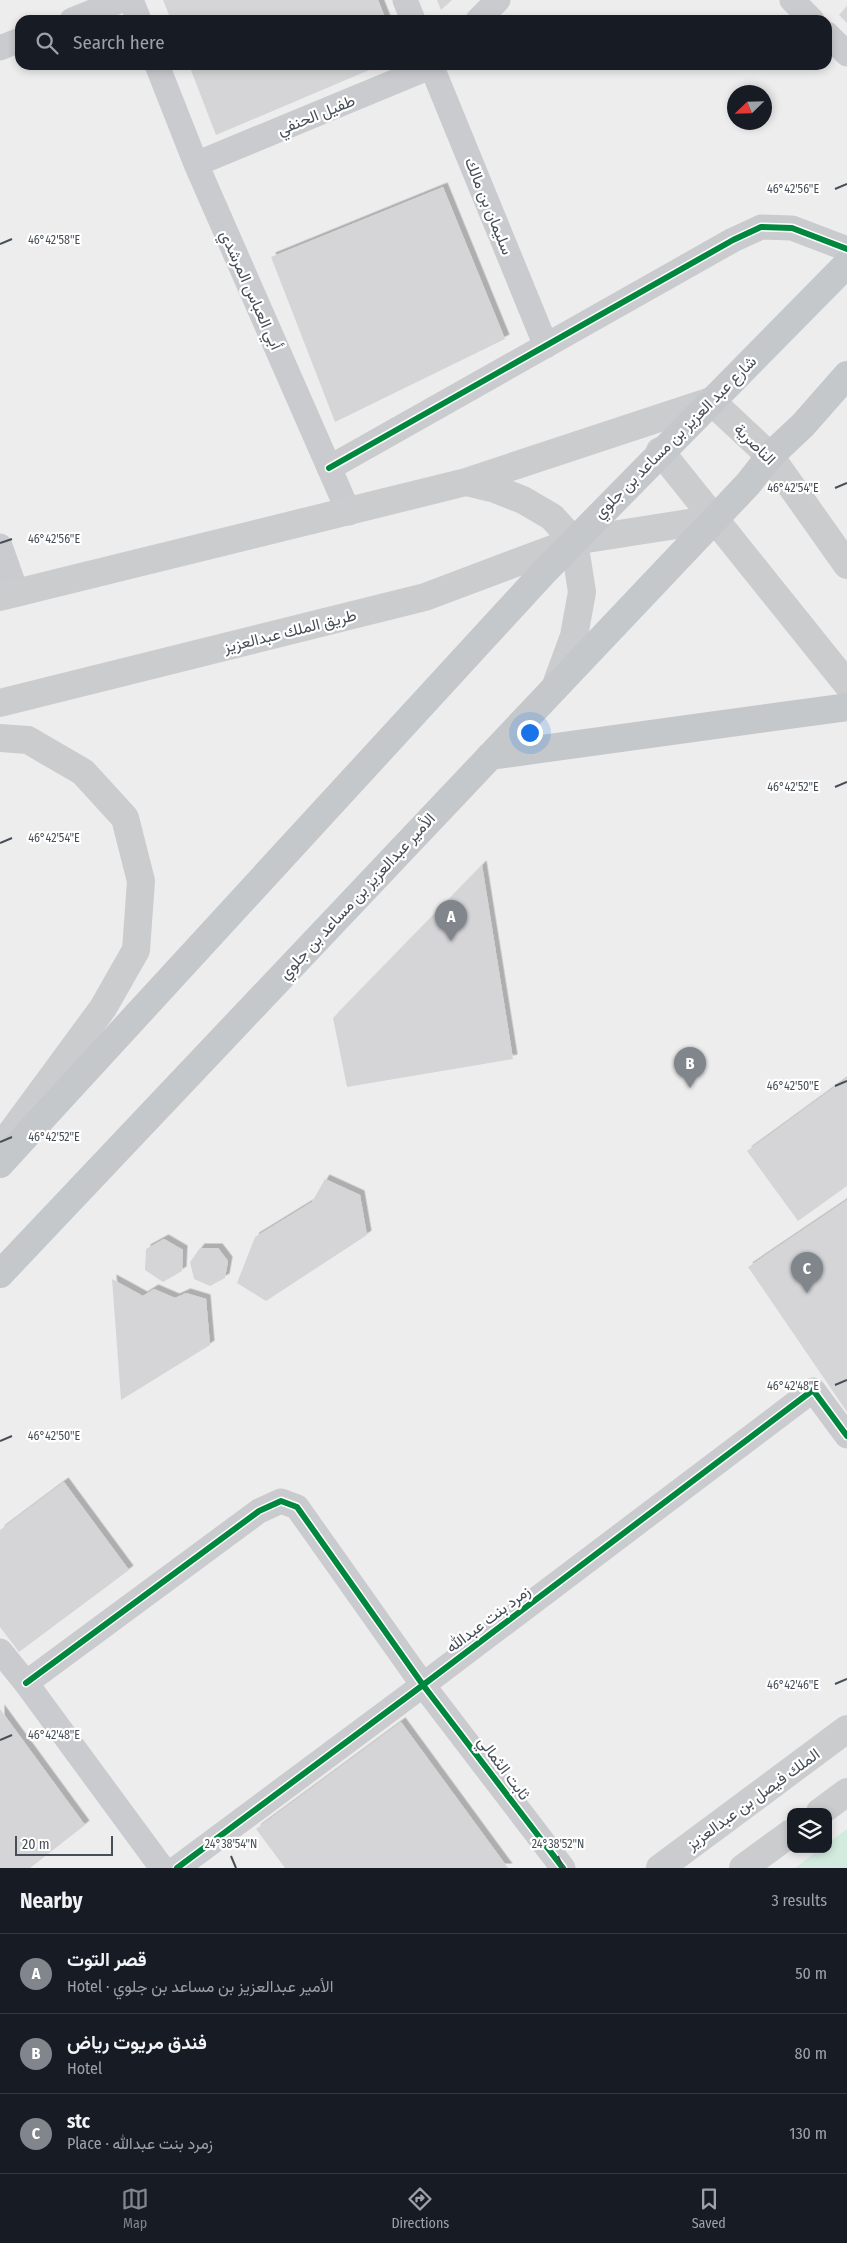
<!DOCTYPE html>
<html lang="en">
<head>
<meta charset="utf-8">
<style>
	body { margin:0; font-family:"Fira Sans Condensed",Vazirmatn,sans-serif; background:#20242c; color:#f1f3f6 }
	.controls { position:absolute; right:15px; bottom:15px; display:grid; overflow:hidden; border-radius:10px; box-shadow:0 2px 8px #0003 }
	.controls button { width:45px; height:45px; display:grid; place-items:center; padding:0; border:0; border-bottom:1px solid #363941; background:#171b24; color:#f1f3f6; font:25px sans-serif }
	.compass { position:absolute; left:727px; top:85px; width:45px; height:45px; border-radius:50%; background:#171b24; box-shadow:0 2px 8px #0003; rotate:247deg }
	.scale { position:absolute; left:15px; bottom:12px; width:98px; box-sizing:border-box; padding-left:5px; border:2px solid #464e57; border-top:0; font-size:14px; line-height:18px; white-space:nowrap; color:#464e57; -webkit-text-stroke:4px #fff; paint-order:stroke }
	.you { position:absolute; left:529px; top:732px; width:18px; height:18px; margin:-12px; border:4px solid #fff; border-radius:50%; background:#1a73e8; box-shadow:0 0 0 8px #1a73e833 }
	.badge { display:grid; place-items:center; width:32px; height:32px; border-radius:50%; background:#81868c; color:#fff; font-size:16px; font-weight:700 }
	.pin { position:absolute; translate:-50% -41px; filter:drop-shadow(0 1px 2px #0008) }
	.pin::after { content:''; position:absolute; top:26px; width:18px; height:15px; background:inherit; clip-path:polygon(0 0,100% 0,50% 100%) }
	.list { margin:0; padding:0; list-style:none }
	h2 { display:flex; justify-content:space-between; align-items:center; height:65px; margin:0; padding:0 20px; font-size:21px }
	h2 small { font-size:16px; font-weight:400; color:#9ea1a6 }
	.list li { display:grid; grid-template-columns:32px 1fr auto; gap:15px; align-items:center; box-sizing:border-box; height:80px; padding:0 20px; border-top:1px solid #363941 }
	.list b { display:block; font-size:19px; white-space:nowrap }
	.list p { margin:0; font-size:16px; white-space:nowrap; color:#9ea1a6 }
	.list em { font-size:16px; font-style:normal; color:#9ea1a6 }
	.icon { flex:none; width:28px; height:28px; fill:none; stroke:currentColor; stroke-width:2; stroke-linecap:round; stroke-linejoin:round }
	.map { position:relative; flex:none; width:847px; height:1868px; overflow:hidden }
	.search { position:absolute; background:#171b24; box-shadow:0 2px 8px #0003; left:15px; right:15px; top:15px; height:55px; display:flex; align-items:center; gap:12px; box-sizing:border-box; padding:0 18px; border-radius:15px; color:#9ea1a6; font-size:19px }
	.sheet { height:305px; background:#171b24 }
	nav { display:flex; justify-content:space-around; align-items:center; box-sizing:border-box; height:70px; border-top:1px solid #363941; background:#171b24; font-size:14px; color:#9ea1a6 }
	nav a { display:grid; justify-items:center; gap:2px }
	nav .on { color:#81868c }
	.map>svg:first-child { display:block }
	.green { fill:#d3ebdf }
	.building { fill:#d5d5d7; filter:url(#shadow) }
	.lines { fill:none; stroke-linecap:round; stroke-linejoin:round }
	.street { stroke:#c9cbce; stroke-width:25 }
	.secondary { stroke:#caccce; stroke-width:28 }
	.primary { stroke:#c5c8cb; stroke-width:28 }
	.cycleway-casing { stroke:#fff; stroke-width:9 }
	.cycleway { stroke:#00873e; stroke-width:6 }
	.ticks { fill:none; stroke:#464e57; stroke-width:2 }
	.labels { text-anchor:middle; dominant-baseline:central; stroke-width:4.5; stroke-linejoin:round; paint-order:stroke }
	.street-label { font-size:16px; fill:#464e57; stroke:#fff }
	.ticks-label { font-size:12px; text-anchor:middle; fill:#464e57; stroke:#fff; stroke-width:4.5; stroke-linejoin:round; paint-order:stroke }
</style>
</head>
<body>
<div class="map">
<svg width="847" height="1868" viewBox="0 0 847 1868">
	<defs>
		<filter id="shadow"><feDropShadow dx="4.5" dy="-4.5" stdDeviation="0" flood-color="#0004"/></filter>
	</defs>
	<rect width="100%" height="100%" fill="#eeeded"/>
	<path class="green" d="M 847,1829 L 847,1868 L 795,1868 L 820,1849 L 828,1849 L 828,1843 Z"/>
	<path class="building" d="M 163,0 L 378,0 L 386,20 L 171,20 Z
		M 437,0 L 451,0 L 441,10 Z
		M 847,6 L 847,23 L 839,15 Z
		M 189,65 L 381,65 L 216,135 Z
		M 443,187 L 505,339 L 335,422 L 271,257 Z
		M 482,865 L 513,1059 L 347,1087 L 333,1018 Z
		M 847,1078 L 847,1186 L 798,1221 L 747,1151 Z
		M 325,1179 L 360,1195 L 367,1235 L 266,1301 L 237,1283 L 255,1237 L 312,1202 Z
		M 847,1200 L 847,1412 L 748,1267 Z
		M 164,1239 L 183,1250 L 182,1271 L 163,1282 L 145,1270 L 146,1249 Z
		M 200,1248 L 218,1248 L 228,1261 L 225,1278 L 210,1286 L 194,1279 L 190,1262 Z
		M 112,1279 L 143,1296 L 154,1289 L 175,1298 L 186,1293 L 206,1299 L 210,1345 L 121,1400 Z
		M 64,1482 L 129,1570 L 19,1652 L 0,1627 L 0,1530 Z
		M 0,1709 L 85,1825 L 30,1868 L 0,1868 Z
		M 401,1722 L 508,1868 L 285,1868 L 256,1829 Z"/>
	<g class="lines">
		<path class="street" d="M 131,0 L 139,20
			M 405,0 L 413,20
			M 792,0 L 812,20
			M 72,20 L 122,0
			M 478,20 L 498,0
			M 827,34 L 847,54
			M 0,48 L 20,40
			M 157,65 L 196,164 L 349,513
			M 431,65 L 546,346
			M 196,164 L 435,65
			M 329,468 L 733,240 L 761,227 L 792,228 L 847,249
			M 0,546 L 17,594
			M 0,1651 L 26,1683 L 162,1868
			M 26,1683 L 259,1511 L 281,1501 L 297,1507 L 423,1685 L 563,1868
			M 177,1868 L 423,1685 L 813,1390 L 847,1436"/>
		<path class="secondary" d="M 660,451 L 847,684
			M 466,482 L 711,401 L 770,456 L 847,565
			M 0,597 L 466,482 L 495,489 L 523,500 L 552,517 L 574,541 L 582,592 L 574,636 L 556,685
			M 0,703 L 425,597 L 574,541 L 715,519
			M 0,738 L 28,740 L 83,772 L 125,818 L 141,881 L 136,950 L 103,1008 L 0,1148
			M 820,1812 L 847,1792
			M 660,1868 L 847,1729
			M 743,1868 L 791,1833"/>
		<path class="primary" d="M 490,756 L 847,707
			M 0,1164 L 543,573 L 847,264
			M 0,1274 L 748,484 L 770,456 L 803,425 L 847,375"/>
		<defs>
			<path id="cycleway" d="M 329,468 L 733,240 L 761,227 L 792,228 L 847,249
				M 26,1683 L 259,1511 L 281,1501 L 297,1507 L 423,1685 L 563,1868
				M 177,1868 L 423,1685 L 813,1390 L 847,1436"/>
		</defs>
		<use href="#cycleway" class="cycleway-casing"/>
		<use href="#cycleway" class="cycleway"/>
	</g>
	<path class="ticks" d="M 835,189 L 847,184M 0,244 L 12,239M 835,488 L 847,483M 0,543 L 12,539M 835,787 L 847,782M 0,843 L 12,838M 835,1086 L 847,1081M 0,1142 L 12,1137M 835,1385 L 847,1380M 0,1441 L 12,1436M 835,1684 L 847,1679M 0,1740 L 12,1735M 231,1856 L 236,1868M 558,1856 L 563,1868"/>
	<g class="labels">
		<g class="street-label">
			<text transform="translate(316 115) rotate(-22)">طفيل الحنفي</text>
			<text transform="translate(489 206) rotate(68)">سليمان بن مالك</text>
			<text transform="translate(251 290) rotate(66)">أبي العباس المرشدي</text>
			<text transform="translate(675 437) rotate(-45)">شارع عبد العزيز بن مساعد بن جلوي</text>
			<text transform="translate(755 444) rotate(45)">الناصرية</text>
			<text transform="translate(290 631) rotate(-14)">طريق الملك عبدالعزيز</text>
			<text transform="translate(357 896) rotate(-47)">الأمير عبدالعزيز بن مساعد بن جلوي</text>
			<text transform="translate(488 1619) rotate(-37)">زمرد بنت عبدالله</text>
			<text transform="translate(504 1768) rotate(53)">ثابت الثمالي</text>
			<text transform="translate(753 1799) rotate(-36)">الملك فيصل بن عبدالعزيز</text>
		</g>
	</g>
	<g class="ticks-label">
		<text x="793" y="193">46°42'56"E</text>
		<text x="54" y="244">46°42'58"E</text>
		<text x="793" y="492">46°42'54"E</text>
		<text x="54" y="543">46°42'56"E</text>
		<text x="793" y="791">46°42'52"E</text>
		<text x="54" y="842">46°42'54"E</text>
		<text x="793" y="1090">46°42'50"E</text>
		<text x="54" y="1141">46°42'52"E</text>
		<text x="793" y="1390">46°42'48"E</text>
		<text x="54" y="1440">46°42'50"E</text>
		<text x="793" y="1689">46°42'46"E</text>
		<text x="54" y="1739">46°42'48"E</text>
		<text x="231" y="1848">24°38'54"N</text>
		<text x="558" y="1848">24°38'52"N</text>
	</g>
</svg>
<div class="controls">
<button><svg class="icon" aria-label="layers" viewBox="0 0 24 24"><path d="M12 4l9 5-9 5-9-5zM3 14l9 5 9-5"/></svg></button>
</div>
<svg class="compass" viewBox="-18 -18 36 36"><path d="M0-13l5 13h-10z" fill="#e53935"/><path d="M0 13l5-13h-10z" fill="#9ea1a6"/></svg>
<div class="scale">20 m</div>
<div class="you"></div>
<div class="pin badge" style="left:451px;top:941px">A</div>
<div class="pin badge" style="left:690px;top:1088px">B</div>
<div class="pin badge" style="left:807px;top:1293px">C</div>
<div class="search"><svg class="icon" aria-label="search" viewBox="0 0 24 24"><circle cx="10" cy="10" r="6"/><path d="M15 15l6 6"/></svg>Search here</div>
</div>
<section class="sheet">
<h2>Nearby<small>3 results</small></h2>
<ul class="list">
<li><span class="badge">A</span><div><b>قصر التوت</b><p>Hotel · الأمير عبدالعزيز بن مساعد بن جلوي</p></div><em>50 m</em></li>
<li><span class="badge">B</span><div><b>فندق مريوت رياض</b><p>Hotel</p></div><em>80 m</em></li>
<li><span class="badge">C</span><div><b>stc</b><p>Place · زمرد بنت عبدالله</p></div><em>130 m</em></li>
</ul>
</section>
<nav>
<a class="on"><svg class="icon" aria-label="map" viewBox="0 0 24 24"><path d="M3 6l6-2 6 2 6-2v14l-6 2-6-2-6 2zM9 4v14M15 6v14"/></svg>Map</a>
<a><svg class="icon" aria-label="directions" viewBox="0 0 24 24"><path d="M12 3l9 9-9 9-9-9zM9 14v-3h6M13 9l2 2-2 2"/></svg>Directions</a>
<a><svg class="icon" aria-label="saved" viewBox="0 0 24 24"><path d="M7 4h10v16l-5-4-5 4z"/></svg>Saved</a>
</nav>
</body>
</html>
